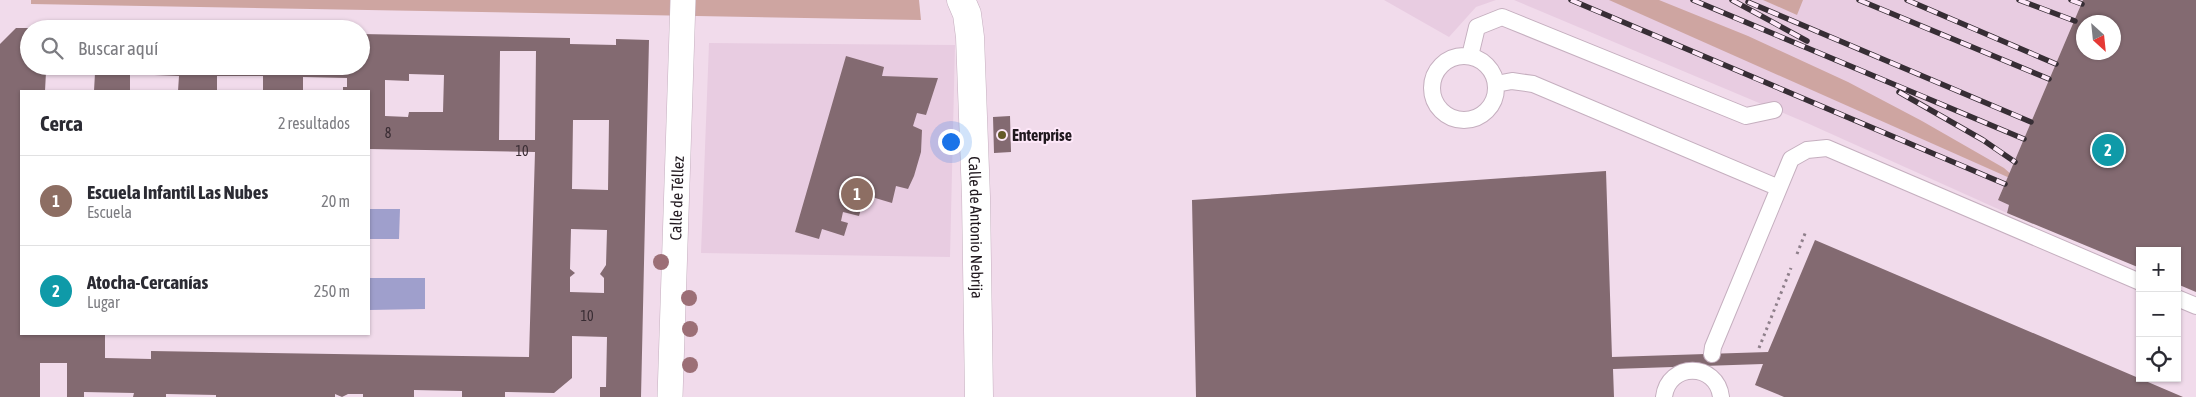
<!DOCTYPE html>
<html lang="es">
<head>
<meta charset="utf-8">
<style>
	body { margin:0; font-family:"Asap Condensed",sans-serif; background:#f2f2f3; color:#2b2b33 }
	.controls { position:absolute; right:15px; bottom:15px; display:grid; overflow:hidden; border-radius:0px; box-shadow:0 1px 4px #0004 }
	.controls button { width:45px; height:45px; display:grid; place-items:center; padding:0; border:0; border-bottom:1px solid #e1e1e2; background:#fff; color:#2b2b33; font:25px sans-serif }
	.compass { position:absolute; left:2076px; top:15px; width:45px; height:45px; border-radius:50%; background:#fff; box-shadow:0 1px 4px #0004; rotate:153deg }
	.you { position:absolute; left:950px; top:141px; width:18px; height:18px; margin:-12px; border:4px solid #fff; border-radius:50%; background:#1a73e8; box-shadow:0 0 0 8px #1a73e833 }
	.badge { display:grid; place-items:center; width:32px; height:32px; border-radius:50%; background:#0f766e; color:#fff; font-size:16px; font-weight:700 }
	.pin { position:absolute; translate:-50% -50%; border:2px solid #fff; box-shadow:0 1px 5px #0006 }
	.list { margin:0; padding:0; list-style:none }
	h2 { display:flex; justify-content:space-between; align-items:center; height:65px; margin:0; padding:0 20px; font-size:21px }
	h2 small { font-size:16px; font-weight:400; color:#7c7c81 }
	.list li { display:grid; grid-template-columns:32px 1fr auto; gap:15px; align-items:center; box-sizing:border-box; height:90px; padding:0 20px; border-top:1px solid #e1e1e2 }
	.list b { display:block; font-size:19px; white-space:nowrap }
	.list p { margin:0; font-size:16px; white-space:nowrap; color:#7c7c81 }
	.list em { font-size:16px; font-style:normal; color:#7c7c81 }
	.icon { flex:none; width:28px; height:28px; fill:none; stroke:currentColor; stroke-width:2; stroke-linecap:round; stroke-linejoin:round }
	.map { position:relative; flex:none; width:2196px; height:397px; overflow:hidden }
	.search { position:absolute; background:#fff; box-shadow:0 1px 4px #0004; left:20px; top:20px; width:350px; height:55px; display:flex; align-items:center; gap:12px; box-sizing:border-box; padding:0 18px; border-radius:28px; color:#7c7c81; font-size:19px }
	.panel { position:absolute; background:#fff; box-shadow:0 1px 4px #0004; left:20px; top:90px; width:350px; height:245px; border-radius:0px }
	.map>svg:first-child { display:block }
	.built { fill:#e8cce1 }
	.green { fill:#cea5a1 }
	.water { fill:#9f9fcc }
	.building { fill:#836a71; fill-rule:evenodd }
	.lines { fill:none; stroke-linecap:round; stroke-linejoin:round }
	.service-casing { stroke:#c5afbf; stroke-width:18 }
	.pedestrian-casing { stroke:#c5afbf; stroke-width:26 }
	.minor-casing { stroke:#c5afbf; stroke-width:29 }
	.path { stroke:#8e7f8a; stroke-width:3; stroke-dasharray:2.5 4; stroke-linecap:butt }
	.service { stroke:#fff; stroke-width:16 }
	.pedestrian { stroke:#fff; stroke-width:25 }
	.minor { stroke:#fff; stroke-width:28 }
	.rail-casing { stroke:#372e35; stroke-width:5.5 }
	.rail { stroke:#fee8f9; stroke-width:4; stroke-dasharray:11; stroke-linecap:butt }
	.tree { fill:#9c6f76 }
	.poi-dot { fill:#645a27; stroke:#fee8f9; stroke-width:2 }
	.labels { text-anchor:middle; dominant-baseline:central; stroke-width:4; stroke-linejoin:round; paint-order:stroke }
	.number-label { font-size:14px; fill:#392c33 }
	.poi-label { font-size:16px; font-weight:bold; fill:#20181e; stroke:#fee8f9; text-anchor:start }
	.street-label { font-size:16px; fill:#20181e; stroke:#fee8f9 }
</style>
</head>
<body>
<div class="map">
<svg width="2196" height="397" viewBox="0 0 2196 397">
	<rect width="100%" height="100%" fill="#f1dbeb"/>
	<path class="built" d="M 1384,0 L 1496,0 L 1476,7 L 1449,37 Z
		M 1514,0 L 2083,0 L 1998,200 L 2009,205 L 2007,213 L 1807,123 Z
		M 709,43 L 955,45 L 950,257 L 701,253 Z"/>
	<path class="green" d="M 31,0 L 919,0 L 921,20 L 31,4 Z
		M 1609,0 L 1659,0 L 1748,36 L 1848,82 L 1922,121 L 2004,168 L 2021,183 Z
		M 1763,0 L 1803,0 L 1797,15 Z"/>
	<path class="water" d="M 369,209 L 400,209 L 399,239 L 369,239 Z
		M 369,278 L 425,278 L 425,309 L 369,310 Z"/>
	<path class="building" d="M 2083,0 L 2196,0 L 2196,292 L 2177,284 L 2177,251 L 2140,251 L 2140,268 L 2007,213 L 2009,205 L 1998,200 ZM 2084,22 L 2114,22 L 2114,52 L 2084,52 Z
		M 16,28 L 29,28 L 29,66 L 361,66 L 361,34 L 570,38 L 570,44 L 616,45 L 616,39 L 649,40 L 641,397 L 600,397 L 600,387 L 606,387 L 607,337 L 572,336 L 572,378 L 554,393 L 505,392 L 505,397 L 462,397 L 462,391 L 414,390 L 414,397 L 363,397 L 363,394 L 348,394 L 342,397 L 335,394 L 335,397 L 216,397 L 216,395 L 166,394 L 166,397 L 133,397 L 134,393 L 84,392 L 84,397 L 67,397 L 67,363 L 40,363 L 40,397 L 0,397 L 0,44 ZM 500,51 L 536,51 L 535,140 L 499,140 ZM 46,72 L 95,73 L 94,91 L 130,91 L 130,74 L 179,76 L 178,91 L 217,91 L 217,76 L 263,76 L 263,91 L 303,91 L 303,77 L 347,78 L 347,87 L 343,87 L 343,91 L 369,91 L 369,149 L 535,152 L 529,357 L 151,351 L 151,359 L 105,358 L 105,334 L 21,334 L 21,91 L 45,91 ZM 409,74 L 444,75 L 443,112 L 409,112 L 408,117 L 385,116 L 385,80 L 409,81 ZM 573,120 L 609,120 L 608,190 L 572,189 ZM 571,229 L 607,230 L 606,265 L 600,274 L 604,278 L 604,293 L 570,292 L 570,277 L 575,273 L 570,269 Z
		M 846,56 L 884,67 L 882,76 L 938,78 L 926,115 L 917,113 L 913,126 L 922,130 L 921,152 L 914,176 L 908,189 L 896,186 L 892,203 L 865,195 L 859,216 L 843,212 L 841,221 L 848,223 L 844,236 L 822,229 L 819,239 L 795,232 Z
		M 1010,116 L 1011,152 L 994,153 L 993,117 Z
		M 1606,171 L 1612,357 L 1768,352 L 1815,240 L 2183,397 L 1784,397 L 1755,385 L 1763,364 L 1613,369 L 1614,397 L 1196,397 L 1192,200 Z"/>
	<g class="lines">
		<defs>
			<path id="service" d="M1432 88a32 32 0 1 1 64 0a32 32 0 1 1-64 0Z
				M 1470,56 L 1477,27 L 1502,17 L 1746,116 L 1774,110
				M 1496,84 L 1512,81 L 1533,84 L 1779,188
				M 2177,298 L 2196,306
				M 1712,354 L 1713,347 L 1791,159 L 1807,150 L 1827,148 L 2140,282
				M 1664,397 C 1668,362 1717,362 1721,397"/>
			<g id="pedestrian">
				<path id="s1" d="M 670,397 L 683,0"/>
			</g>
			<g id="minor">
				<path id="s2" d="M 961,0 L 967,14 L 970,37 L 976,197 L 979,397"/>
			</g>
		</defs>
		<use href="#service" class="service-casing"/>
		<use href="#pedestrian" class="pedestrian-casing"/>
		<use href="#minor" class="minor-casing"/>
		<path class="path" d="M 1797,254 L 1806,231
			M 1759,348 L 1791,268"/>
		<use href="#service" class="service"/>
		<use href="#pedestrian" class="pedestrian"/>
		<use href="#minor" class="minor"/>
		<defs>
			<path id="rail" d="M 1571,0 L 2005,184
				M 1693,0 L 2024,139
				M 1732,0 L 1807,41
				M 1859,0 L 2049,79
				M 1907,0 L 2056,64
				M 2019,0 L 2075,21
				M 2071,0 L 2082,4
				M 1748,2 L 2031,122
				M 1899,92 L 1983,140 L 2015,162"/>
		</defs>
		<use href="#rail" class="rail-casing"/>
		<use href="#rail" class="rail"/>
	</g>
	<g class="tree">
		<circle cx="661" cy="262" r="8"/>
		<circle cx="689" cy="298" r="8"/>
		<circle cx="690" cy="329" r="8"/>
		<circle cx="690" cy="365" r="8"/>
	</g>
	<circle class="poi-dot" cx="1002" cy="135" r="5"/>
	<g class="labels">
		<g class="number-label">
			<text x="388" y="133">8</text>
			<text x="522" y="151">10</text>
			<text x="587" y="316">10</text>
		</g>
		<g class="poi-label">
			<text x="1012" y="135">Enterprise</text>
		</g>
		<g class="street-label">
			<text stroke="none"><textPath href="#s1" startOffset="199">Calle de Téllez</textPath></text>
			<text stroke="none"><textPath href="#s2" startOffset="229">Calle de Antonio Nebrija</textPath></text>
		</g>
	</g>
</svg>
<div class="controls">
<button>+</button>
<button>−</button>
<button><svg class="icon" aria-label="locate" viewBox="0 0 24 24"><circle cx="12" cy="12" r="6"/><path d="M12 2v4M12 18v4M2 12h4M18 12h4"/></svg></button>
</div>
<svg class="compass" viewBox="-18 -18 36 36"><path d="M0-13l5 13h-10z" fill="#e53935"/><path d="M0 13l5-13h-10z" fill="#7c7c81"/></svg>
<div class="you"></div>
<div class="pin badge" style="left:857px;top:194px;background:#8d6e63">1</div>
<div class="pin badge" style="left:2108px;top:150px;background:#0f9aa8">2</div>
<div class="search"><svg class="icon" aria-label="search" viewBox="0 0 24 24"><circle cx="10" cy="10" r="6"/><path d="M15 15l6 6"/></svg>Buscar aquí</div>
<section class="panel">
<h2>Cerca<small>2 resultados</small></h2>
<ul class="list">
<li><span class="badge" style="background:#8d6e63">1</span><div><b>Escuela Infantil Las Nubes</b><p>Escuela</p></div><em>20 m</em></li>
<li><span class="badge" style="background:#0f9aa8">2</span><div><b>Atocha-Cercanías</b><p>Lugar</p></div><em>250 m</em></li>
</ul>
</section>
</div>
</body>
</html>
